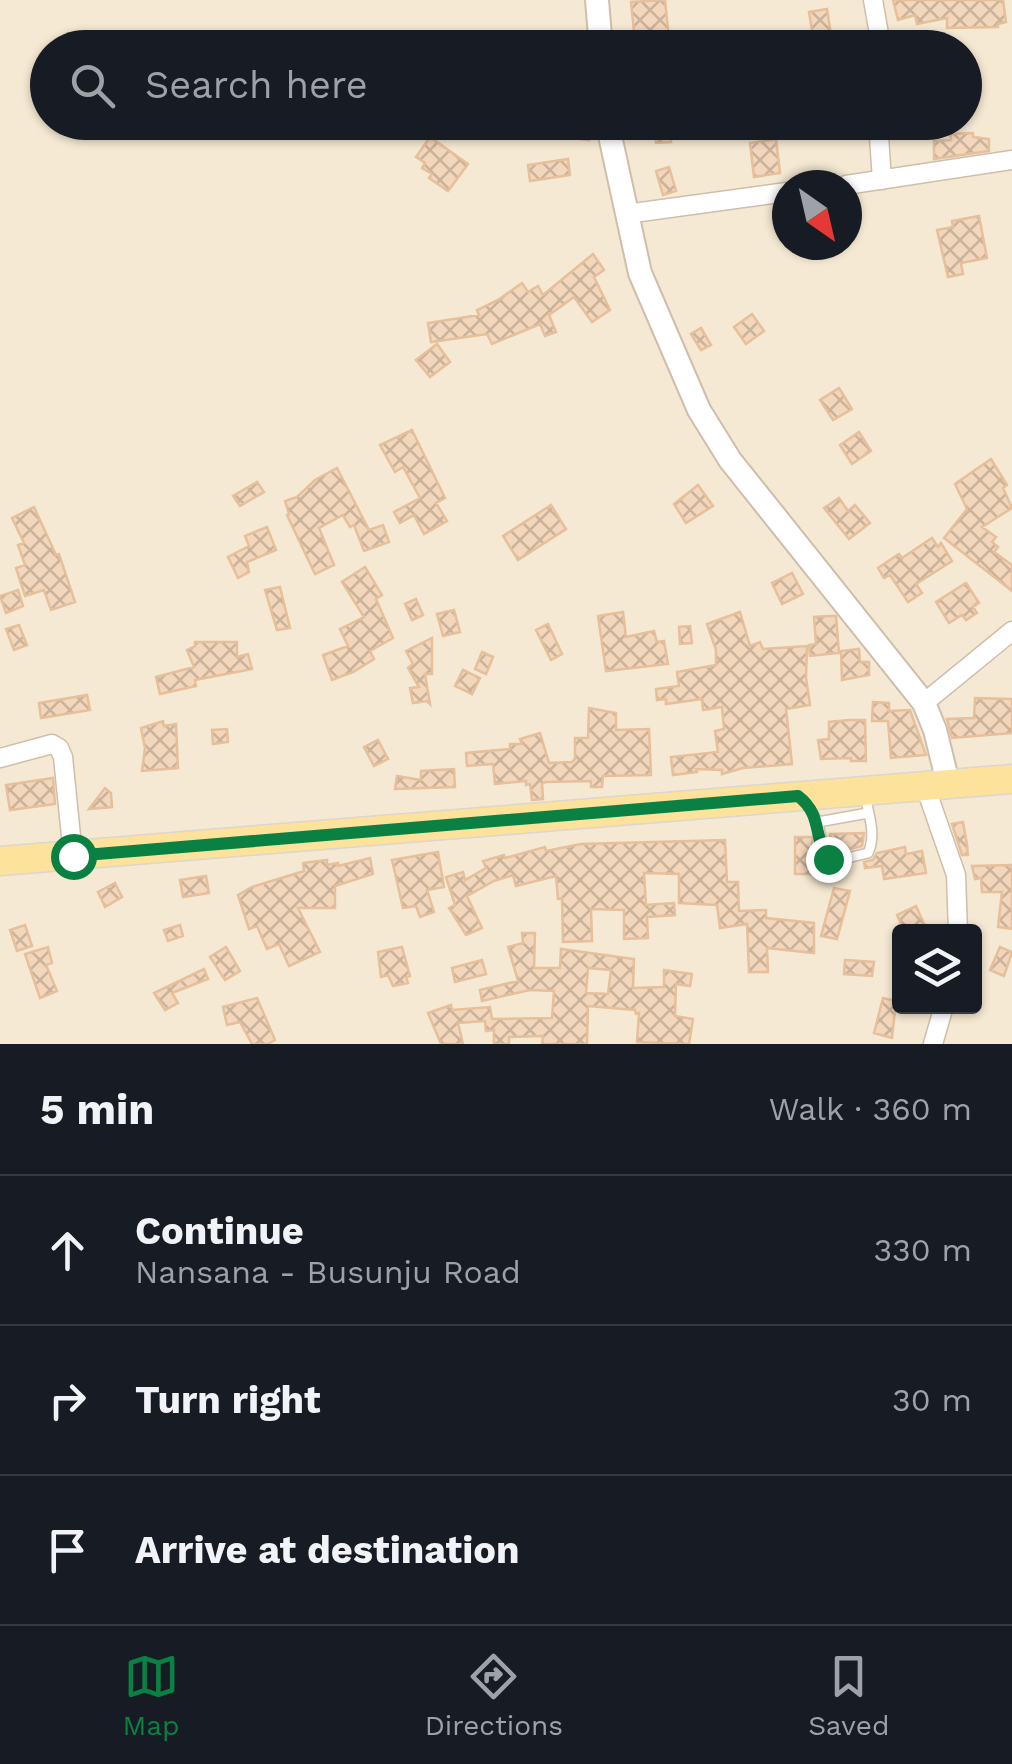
<!DOCTYPE html>
<html lang="en">
<head>
<meta charset="utf-8">
<style>
	body { margin:0; font-family:"Work Sans",sans-serif; background:#242831; color:#f1f3f6 }
	.controls { position:absolute; right:30px; bottom:30px; display:grid; overflow:hidden; border-radius:10px; box-shadow:0 2px 8px #0004 }
	.controls button { width:90px; height:90px; display:grid; place-items:center; padding:0; border:0; border-bottom:2px solid #363941; background:#171b24; color:#f1f3f6; font:50px sans-serif }
	.compass { position:absolute; left:772px; top:170px; width:90px; height:90px; border-radius:50%; background:#171b24; box-shadow:0 2px 8px #0004; rotate:146deg }
	.stop { position:absolute; width:30px; height:30px; margin:-22px; border:8px solid #0b8043; border-radius:50%; background:#fff }
	.stop.end { background:#0b8043; border-color:#fff; box-shadow:0 2px 10px #0008 }
	.list { margin:0; padding:0; list-style:none }
	h2 { display:flex; justify-content:space-between; align-items:center; height:130px; margin:0; padding:0 40px; font-size:42px }
	h2 small { font-size:32px; font-weight:400; color:#9ea1a6 }
	.list li { display:grid; grid-template-columns:65px 1fr auto; gap:30px; align-items:center; box-sizing:border-box; height:150px; padding:0 40px; border-top:2px solid #363941 }
	.list b { display:block; font-size:38px; white-space:nowrap }
	.list p { margin:0; font-size:32px; white-space:nowrap; color:#9ea1a6 }
	.list em { font-size:32px; font-style:normal; color:#9ea1a6 }
	.icon { flex:none; width:55px; height:55px; fill:none; stroke:currentColor; stroke-width:2; stroke-linecap:round; stroke-linejoin:round }
	.map { position:relative; flex:none; width:1012px; height:1044px; overflow:hidden }
	.search { position:absolute; background:#171b24; box-shadow:0 2px 8px #0004; left:30px; right:30px; top:30px; height:110px; display:flex; align-items:center; gap:25px; box-sizing:border-box; padding:0 35px; border-radius:55px; color:#9ea1a6; font-size:38px }
	.sheet { height:580px; background:#171b24 }
	nav { display:flex; justify-content:space-around; align-items:center; box-sizing:border-box; height:140px; border-top:2px solid #363941; background:#171b24; font-size:28px; color:#9ea1a6 }
	nav a { display:grid; justify-items:center; gap:5px }
	nav .on { color:#0b8043 }
	.map>svg:first-child { display:block }
	.residential { fill:#f5e9d3; fill-rule:evenodd }
	.building { fill:url(#building-cross-hatch); stroke:#e6bf9b; stroke-width:2.5; fill-rule:evenodd }
	.lines { fill:none; stroke-linecap:round; stroke-linejoin:round }
	.service-casing { stroke:#cfbeab; stroke-width:12 }
	.minor-casing { stroke:#cfbeab; stroke-width:21 }
	.tertiary-casing { stroke:#cfbeab; stroke-width:26 }
	.primary-casing { stroke:#dcd5d0; stroke-width:31 }
	.service { stroke:#fff; stroke-width:9 }
	.minor { stroke:#fff; stroke-width:18 }
	.tertiary { stroke:#fff; stroke-width:22 }
	.primary { stroke:#fde29c; stroke-width:28 }
	.route { stroke:#0b8043; stroke-width:12 }
</style>
</head>
<body>
<div class="map">
<svg width="1012" height="1044" viewBox="0 0 1012 1044">
	<defs>
		<pattern id="building-cross-hatch" width="8" height="8" patternUnits="userSpaceOnUse" patternTransform="scale(2.5)"><rect width="8" height="8" fill="#f3d7bc"/><path d="M0 0l8 8M0 8l8-8" fill="none" stroke="#cab29b"/></pattern>
	</defs>
	<rect width="100%" height="100%" fill="#fdf6e5"/>
	<path class="residential" d="M 0,0 L 1012,0 L 1012,1044 L 0,1044 ZM 48,48 L 964,48 L 964,122 L 48,122 ZM 787,185 L 847,185 L 847,245 L 787,245 ZM 900,932 L 974,932 L 974,1006 L 900,1006 Z"/>
	<path class="building" d="M 665,0 L 669,39 L 635,42 L 631,2 Z
		M 893,0 L 1003,0 L 1006,22 L 998,24 L 998,27 L 947,28 L 947,18 L 917,24 L 915,15 L 898,20 Z
		M 827,9 L 833,48 L 786,48 L 785,43 L 813,36 L 809,12 Z
		M 656,122 L 671,122 L 671,142 L 656,143 Z
		M 574,125 L 591,127 L 589,140 L 572,138 Z
		M 973,133 L 973,137 L 989,139 L 989,151 L 934,159 L 934,141 L 951,140 L 950,134 Z
		M 430,137 L 468,164 L 448,191 L 429,178 L 432,174 L 422,168 L 425,163 L 416,157 Z
		M 776,139 L 780,173 L 754,177 L 750,143 Z
		M 568,159 L 570,175 L 530,181 L 528,165 Z
		M 669,167 L 676,191 L 663,195 L 656,171 Z
		M 979,216 L 987,258 L 961,263 L 963,274 L 948,277 L 937,230 L 953,227 L 952,221 Z
		M 593,254 L 604,270 L 594,277 L 610,310 L 592,322 L 574,297 L 549,315 L 556,332 L 545,336 L 540,324 L 492,344 L 487,334 L 431,342 L 428,323 L 479,315 L 477,310 L 498,300 L 522,283 L 528,292 L 538,286 L 543,295 Z
		M 752,314 L 764,331 L 746,344 L 734,327 Z
		M 701,328 L 711,345 L 701,350 L 691,334 Z
		M 437,344 L 450,362 L 430,377 L 416,360 Z
		M 839,388 L 852,409 L 833,420 L 820,400 Z
		M 412,430 L 445,498 L 436,503 L 447,521 L 424,534 L 414,515 L 400,523 L 394,512 L 420,498 L 403,467 L 395,472 L 380,445 Z
		M 859,432 L 871,451 L 852,464 L 840,445 Z
		M 991,459 L 1007,485 L 1003,488 L 1012,508 L 982,527 L 996,537 L 992,542 L 998,547 L 994,552 L 1012,565 L 1012,591 L 944,538 L 967,509 L 955,484 Z
		M 337,468 L 369,530 L 383,525 L 389,542 L 364,551 L 354,525 L 350,527 L 343,515 L 319,528 L 334,565 L 315,574 L 287,515 L 289,514 L 285,501 L 297,497 L 315,480 Z
		M 257,482 L 264,492 L 240,506 L 233,496 Z
		M 698,485 L 713,506 L 686,523 L 674,504 Z
		M 839,498 L 848,511 L 855,505 L 870,523 L 849,539 L 824,508 Z
		M 551,505 L 566,529 L 518,560 L 503,536 Z
		M 34,507 L 56,555 L 59,554 L 75,602 L 51,610 L 44,590 L 25,596 L 16,568 L 25,565 L 18,545 L 24,543 L 12,518 Z
		M 267,527 L 276,550 L 247,562 L 249,572 L 238,578 L 228,557 L 249,546 L 245,536 Z
		M 932,538 L 938,547 L 941,543 L 952,561 L 916,584 L 922,593 L 908,602 L 890,575 L 884,578 L 878,568 L 899,554 L 902,558 Z
		M 365,567 L 382,595 L 376,599 L 393,638 L 370,651 L 374,659 L 353,672 L 332,680 L 323,655 L 348,646 L 340,629 L 364,617 L 342,582 Z
		M 792,573 L 803,594 L 782,604 L 772,583 Z
		M 966,583 L 979,603 L 973,607 L 977,613 L 966,620 L 962,615 L 949,623 L 936,602 Z
		M 280,587 L 290,628 L 277,630 L 265,590 Z
		M 18,590 L 23,606 L 6,613 L 0,596 Z
		M 416,599 L 423,615 L 412,620 L 405,604 Z
		M 454,610 L 460,632 L 443,636 L 437,614 Z
		M 623,612 L 626,637 L 654,631 L 657,642 L 664,641 L 668,664 L 606,671 L 598,616 Z
		M 740,612 L 750,646 L 760,642 L 763,649 L 807,646 L 806,678 L 810,705 L 786,709 L 792,764 L 743,768 L 722,774 L 722,770 L 696,769 L 697,772 L 673,775 L 671,757 L 718,752 L 715,731 L 724,729 L 722,707 L 703,710 L 702,699 L 666,704 L 666,699 L 657,700 L 656,689 L 679,686 L 677,672 L 716,665 L 716,650 L 707,624 Z
		M 829,616 L 836,616 L 839,653 L 810,656 L 809,645 L 816,644 L 814,617 Z
		M 548,624 L 562,654 L 551,660 L 536,630 Z
		M 19,625 L 27,645 L 14,650 L 6,629 Z
		M 690,626 L 692,643 L 680,644 L 679,627 Z
		M 432,638 L 432,674 L 425,674 L 430,704 L 427,701 L 413,703 L 410,688 L 419,687 L 408,668 L 413,664 L 406,651 Z
		M 195,642 L 237,642 L 237,657 L 248,654 L 252,669 L 195,680 L 196,686 L 160,694 L 156,677 L 194,667 L 187,650 L 195,646 Z
		M 859,649 L 860,662 L 869,662 L 869,675 L 842,680 L 841,651 Z
		M 482,652 L 493,657 L 486,674 L 475,669 Z
		M 463,670 L 480,678 L 472,694 L 455,686 Z
		M 87,695 L 90,710 L 41,718 L 39,703 Z
		M 975,698 L 1012,699 L 1012,733 L 952,738 L 947,719 L 974,718 Z
		M 873,702 L 889,703 L 889,711 L 910,710 L 926,755 L 891,758 L 888,721 L 872,721 Z
		M 589,708 L 616,713 L 616,730 L 649,729 L 651,775 L 603,776 L 602,787 L 591,787 L 591,781 L 546,782 L 542,784 L 543,799 L 532,800 L 530,784 L 526,785 L 526,781 L 495,784 L 493,764 L 467,766 L 466,753 L 510,749 L 510,744 L 522,744 L 520,739 L 540,733 L 549,763 L 572,762 L 575,759 L 575,738 L 588,738 Z
		M 849,720 L 865,720 L 866,761 L 851,761 L 851,758 L 821,759 L 818,740 L 829,739 L 829,722 Z
		M 163,721 L 164,726 L 176,724 L 178,768 L 142,771 L 145,748 L 141,728 Z
		M 227,729 L 228,742 L 213,744 L 212,730 Z
		M 378,740 L 388,759 L 374,766 L 364,747 Z
		M 454,769 L 455,787 L 395,789 L 397,776 L 421,780 L 421,771 Z
		M 53,778 L 55,804 L 10,810 L 6,785 Z
		M 105,788 L 111,793 L 112,807 L 89,809 Z
		M 963,822 L 967,845 L 968,855 L 962,855 L 952,824 Z
		M 864,833 L 862,846 L 841,851 L 831,850 L 830,834 Z
		M 795,837 L 812,837 L 814,874 L 795,874 Z
		M 725,840 L 727,882 L 738,882 L 739,911 L 766,910 L 766,918 L 814,923 L 814,953 L 767,948 L 768,972 L 749,972 L 747,924 L 720,928 L 717,905 L 679,903 L 679,874 L 644,873 L 646,905 L 674,903 L 675,915 L 647,917 L 648,938 L 624,939 L 624,910 L 591,909 L 592,941 L 563,942 L 562,898 L 558,899 L 556,876 L 516,886 L 513,875 L 494,881 L 467,896 L 482,928 L 466,935 L 449,908 L 455,905 L 446,877 L 463,872 L 465,880 L 486,868 L 483,861 L 504,855 L 505,858 L 545,847 L 546,851 L 581,844 Z
		M 905,847 L 906,854 L 922,851 L 926,873 L 884,879 L 882,866 L 865,868 L 864,862 L 873,860 L 877,853 Z
		M 438,852 L 444,887 L 427,890 L 434,912 L 420,917 L 416,906 L 403,908 L 392,860 Z
		M 370,858 L 373,874 L 335,886 L 335,908 L 298,908 L 320,952 L 289,966 L 279,944 L 267,949 L 257,926 L 249,929 L 238,895 L 252,887 L 304,871 L 303,863 L 327,860 L 327,865 L 338,863 L 338,866 Z
		M 1012,865 L 1012,929 L 998,927 L 1002,892 L 982,892 L 981,878 L 975,879 L 972,866 Z
		M 206,876 L 209,893 L 183,897 L 180,880 Z
		M 115,883 L 122,897 L 105,907 L 98,892 Z
		M 834,888 L 850,891 L 837,939 L 821,936 Z
		M 916,906 L 926,928 L 905,932 L 897,915 Z
		M 25,925 L 32,946 L 17,951 L 10,930 Z
		M 180,925 L 183,936 L 168,941 L 164,930 Z
		M 522,933 L 535,933 L 534,968 L 560,968 L 561,949 L 634,959 L 633,988 L 664,987 L 664,970 L 692,974 L 690,986 L 676,984 L 675,1016 L 693,1019 L 689,1044 L 637,1042 L 639,1013 L 636,1014 L 635,1010 L 588,1006 L 587,1044 L 542,1044 L 543,1036 L 509,1037 L 509,1044 L 494,1044 L 494,1030 L 486,1031 L 485,1021 L 458,1023 L 463,1044 L 441,1044 L 428,1013 L 451,1005 L 452,1010 L 490,1007 L 492,1019 L 552,1018 L 554,991 L 530,990 L 482,1001 L 480,990 L 518,981 L 508,947 L 523,943 ZM 588,968 L 611,970 L 608,994 L 586,993 Z
		M 48,947 L 52,963 L 46,965 L 57,991 L 40,998 L 25,954 Z
		M 226,947 L 240,971 L 225,980 L 210,957 Z
		M 402,947 L 410,976 L 406,977 L 408,983 L 393,986 L 388,975 L 381,977 L 378,952 Z
		M 1000,947 L 1012,952 L 1004,976 L 990,970 Z
		M 482,960 L 486,974 L 455,982 L 452,968 Z
		M 845,960 L 874,962 L 872,976 L 844,974 Z
		M 204,969 L 208,979 L 172,993 L 178,1003 L 165,1010 L 154,993 Z
		M 257,998 L 275,1040 L 268,1044 L 252,1044 L 240,1022 L 227,1025 L 223,1007 Z
		M 883,998 L 896,1001 L 892,1038 L 874,1033 Z"/>
	<g class="lines">
		<defs>
			<path id="service" d="M 806,802 L 818,822 L 824,855 L 835,861 L 868,853 C 877,834 868,814 865,794
				M 818,822 L 868,813"/>
			<path id="minor" d="M 873,0 L 879,34 L 875,48
				M 878,122 L 882,180
				M 846,185 L 1012,160
				M 626,214 L 787,192
				M 924,703 L 1012,631
				M 0,758 L 52,744 L 59,748 L 63,757 L 73,856
				M 925,786 L 956,875 L 958,932
				M 933,1044 L 944,1006"/>
			<path id="tertiary" d="M 597,0 L 601,48
				M 607,122 L 640,273 L 699,410 L 730,460 L 924,703 L 935,730 L 948,783"/>
			<path id="primary" d="M 0,861 L 1012,779"/>
		</defs>
		<use href="#service" class="service-casing"/>
		<use href="#minor" class="minor-casing"/>
		<use href="#tertiary" class="tertiary-casing"/>
		<use href="#primary" class="primary-casing"/>
		<use href="#service" class="service"/>
		<use href="#minor" class="minor"/>
		<use href="#tertiary" class="tertiary"/>
		<use href="#primary" class="primary"/>
	</g>
	<g class="lines">
		<path class="route" d="M 73,856 L 798,796 C 823,815 813,838 828,859"/>
	</g>
</svg>
<div class="controls">
<button><svg class="icon" aria-label="layers" viewBox="0 0 24 24"><path d="M12 4l9 5-9 5-9-5zM3 14l9 5 9-5"/></svg></button>
</div>
<svg class="compass" viewBox="-18 -18 36 36"><path d="M0-13l5 13h-10z" fill="#e53935"/><path d="M0 13l5-13h-10z" fill="#9ea1a6"/></svg>
<div class="stop" style="left:73px;top:856px"></div>
<div class="stop end" style="left:828px;top:859px"></div>
<div class="search"><svg class="icon" aria-label="search" viewBox="0 0 24 24"><circle cx="10" cy="10" r="6"/><path d="M15 15l6 6"/></svg>Search here</div>
</div>
<section class="sheet">
<h2>5 min<small>Walk · 360 m</small></h2>
<ul class="list">
<li><svg class="icon" aria-label="ahead" viewBox="0 0 24 24"><path d="M12 20V5M6 11l6-6 6 6"/></svg><div><b>Continue</b><p>Nansana - Busunju Road</p></div><em>330 m</em></li>
<li><svg class="icon" aria-label="right" viewBox="0 0 24 24"><path d="M7 20v-9h11M14 6l5 5-5 5"/></svg><div><b>Turn right</b></div><em>30 m</em></li>
<li><svg class="icon" aria-label="arrive" viewBox="0 0 24 24"><path d="M6 21V4h12l-3 4 3 4H6"/></svg><div><b>Arrive at destination</b></div></li>
</ul>
</section>
<nav>
<a class="on"><svg class="icon" aria-label="map" viewBox="0 0 24 24"><path d="M3 6l6-2 6 2 6-2v14l-6 2-6-2-6 2zM9 4v14M15 6v14"/></svg>Map</a>
<a><svg class="icon" aria-label="directions" viewBox="0 0 24 24"><path d="M12 3l9 9-9 9-9-9zM9 14v-3h6M13 9l2 2-2 2"/></svg>Directions</a>
<a><svg class="icon" aria-label="saved" viewBox="0 0 24 24"><path d="M7 4h10v16l-5-4-5 4z"/></svg>Saved</a>
</nav>
</body>
</html>
